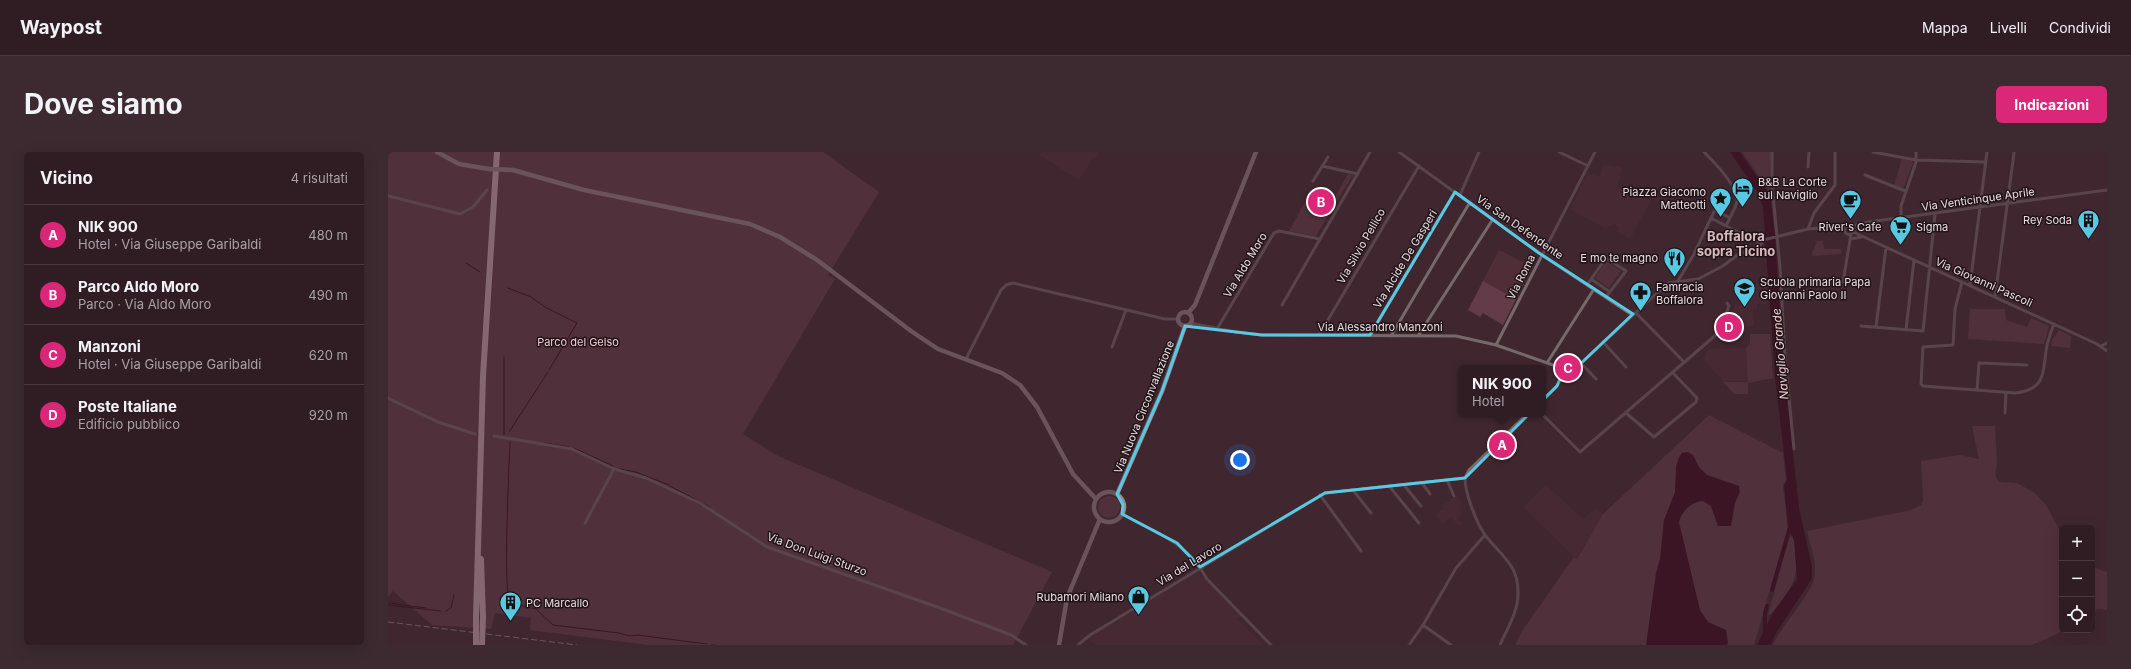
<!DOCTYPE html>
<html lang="it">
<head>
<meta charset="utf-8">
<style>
	body { margin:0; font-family:Inter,sans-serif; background:#3c2a30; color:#f1f3f6 }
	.controls { position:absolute; right:12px; bottom:12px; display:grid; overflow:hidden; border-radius:6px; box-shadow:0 4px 16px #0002 }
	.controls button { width:36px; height:36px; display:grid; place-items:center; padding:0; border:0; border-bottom:1px solid #4b3b41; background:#301d23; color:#f1f3f6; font:20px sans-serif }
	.you { position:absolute; left:852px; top:308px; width:14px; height:14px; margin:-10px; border:3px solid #fff; border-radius:50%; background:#1a73e8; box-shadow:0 0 0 6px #1a73e833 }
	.badge { display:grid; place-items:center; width:26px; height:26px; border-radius:50%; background:#db2777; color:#fff; font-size:13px; font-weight:700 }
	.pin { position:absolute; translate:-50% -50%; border:2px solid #fff; box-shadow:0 1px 4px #0006 }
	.popup { position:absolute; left:1070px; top:213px; width:88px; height:52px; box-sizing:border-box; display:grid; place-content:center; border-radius:6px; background:#301d23; filter:drop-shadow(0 1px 3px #0005); font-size:13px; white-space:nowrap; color:#a8a2a6 }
	.popup b { font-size:15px; color:#f1f3f6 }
	.popup::after { content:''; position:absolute; left:50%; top:100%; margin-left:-8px; border:8px solid transparent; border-top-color:#301d23 }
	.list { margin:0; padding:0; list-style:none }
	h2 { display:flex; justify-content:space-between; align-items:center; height:52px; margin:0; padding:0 16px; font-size:17px }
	h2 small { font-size:13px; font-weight:400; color:#a8a2a6 }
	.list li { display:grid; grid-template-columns:26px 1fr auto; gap:12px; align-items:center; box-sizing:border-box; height:60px; padding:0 16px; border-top:1px solid #4b3b41 }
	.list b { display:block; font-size:15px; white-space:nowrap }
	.list p { margin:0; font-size:13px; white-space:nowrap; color:#a8a2a6 }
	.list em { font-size:13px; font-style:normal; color:#a8a2a6 }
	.icon { flex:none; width:22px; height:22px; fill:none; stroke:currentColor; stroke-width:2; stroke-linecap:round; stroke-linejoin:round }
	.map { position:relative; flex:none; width:1719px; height:493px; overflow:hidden; border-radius:6px }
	header { display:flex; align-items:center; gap:24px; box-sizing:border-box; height:56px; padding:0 20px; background:#301d23; border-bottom:1px solid #4b3b41 }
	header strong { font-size:19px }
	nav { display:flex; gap:22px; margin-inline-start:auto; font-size:14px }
	.intro { display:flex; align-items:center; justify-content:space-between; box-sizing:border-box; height:96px; padding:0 24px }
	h1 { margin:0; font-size:28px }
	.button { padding:10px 18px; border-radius:6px; background:#db2777; color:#fff; font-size:14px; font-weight:700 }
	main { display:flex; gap:24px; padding:0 24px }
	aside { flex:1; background:#301d23; border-radius:6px; box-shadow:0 4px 16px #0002 }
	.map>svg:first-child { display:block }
	.built { fill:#4f2e38 }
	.green { fill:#643c49 }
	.water { fill:#370018 }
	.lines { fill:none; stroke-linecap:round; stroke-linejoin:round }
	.stream { stroke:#370018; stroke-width:1 }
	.canal { stroke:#370018; stroke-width:4 }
	.street-tunnel { stroke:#5a424a; stroke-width:3; stroke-dasharray:3 1.5; stroke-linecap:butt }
	.street { stroke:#76696c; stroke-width:3 }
	.secondary { stroke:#9e898e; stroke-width:4.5 }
	.highway { stroke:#d8b7c0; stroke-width:6 }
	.rail { stroke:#a48f96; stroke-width:1; stroke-dasharray:6 3; stroke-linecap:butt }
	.secondary-bridge { stroke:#9e898e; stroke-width:4.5 }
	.highway-bridge { stroke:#d8b7c0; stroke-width:6 }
	.marked { fill:none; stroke:#57c9e3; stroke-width:3; stroke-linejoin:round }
	.labels { text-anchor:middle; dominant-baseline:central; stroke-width:3; stroke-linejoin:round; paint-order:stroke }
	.poi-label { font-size:11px; fill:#eddce1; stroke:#1f1417; text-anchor:start }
	.street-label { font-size:11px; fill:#eddce1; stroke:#1f1417 }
	.park-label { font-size:11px; fill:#f4cbd7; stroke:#1f1417 }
	.water-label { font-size:12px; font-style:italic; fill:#f5ccd7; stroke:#1f1417 }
	.quarter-label { font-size:13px; font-weight:bold; fill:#dab9c2; stroke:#1f1417 }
</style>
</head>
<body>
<header>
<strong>Waypost</strong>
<nav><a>Mappa</a><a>Livelli</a><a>Condividi</a></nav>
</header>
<div class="intro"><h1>Dove siamo</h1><a class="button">Indicazioni</a></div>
<main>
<aside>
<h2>Vicino<small>4 risultati</small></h2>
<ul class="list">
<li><span class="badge">A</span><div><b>NIK 900</b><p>Hotel · Via Giuseppe Garibaldi</p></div><em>480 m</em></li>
<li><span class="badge">B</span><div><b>Parco Aldo Moro</b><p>Parco · Via Aldo Moro</p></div><em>490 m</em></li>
<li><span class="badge">C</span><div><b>Manzoni</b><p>Hotel · Via Giuseppe Garibaldi</p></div><em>620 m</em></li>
<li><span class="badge">D</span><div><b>Poste Italiane</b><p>Edificio pubblico</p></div><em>920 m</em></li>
</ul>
</aside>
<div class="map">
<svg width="1719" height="493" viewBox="0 0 1719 493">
	<rect width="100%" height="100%" fill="#40272f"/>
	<path class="built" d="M 653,0 L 711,0 L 706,7 L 704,7 L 691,28 L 652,3 Z
		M 1216,12 L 1234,16 L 1229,35 L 1263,48 L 1242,87 L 1229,79 L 1231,76 L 1225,71 L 1223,75 L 1220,73 L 1218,77 L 1182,57 L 1200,21 L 1212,25 Z
		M 1111,98 L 1145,115 L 1128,147 L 1095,129 Z
		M 1353,132 L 1378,132 L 1379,152 L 1369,152 L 1369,157 L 1365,157 L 1366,174 L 1358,174 L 1358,180 L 1346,181 L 1347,169 L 1340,166 L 1340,164 L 1345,160 L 1346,154 L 1351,154 L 1351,149 L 1354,149 Z
		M 1358,196 L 1361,229 L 1335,229 L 1316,208 L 1320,197 Z
		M 1158,333 L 1195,367 L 1208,356 L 1215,362 L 1188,407 L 1135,355 Z
		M 1069,343 L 1074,352 L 1072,358 L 1074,361 L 1069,367 L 1074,372 L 1071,374 L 1063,365 L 1055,372 L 1047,363 L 1056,356 L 1054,354 Z
		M 810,420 L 853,464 L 849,467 L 875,493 L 707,493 L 703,489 L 701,485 L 722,472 L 730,471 L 731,468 Z"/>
	<path class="green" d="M 0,0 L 435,0 L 491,40 L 440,123 L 447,127 L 355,282 L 390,304 L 664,420 L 625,493 L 260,493 L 142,478 L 143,466 L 107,461 L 103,477 L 44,473 L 5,439 L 0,445 Z
		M 1354,0 L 1383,0 L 1381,39 Z
		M 1514,7 L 1524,9 L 1525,11 L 1515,37 L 1506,33 Z
		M 960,22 L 965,23 L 928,84 L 901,79 L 923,39 L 947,45 Z
		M 1429,89 L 1435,89 L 1436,97 L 1453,97 L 1453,102 L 1423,104 Z
		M 1218,109 L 1233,119 L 1221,136 L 1207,126 Z
		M 1095,129 L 1128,147 L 1115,173 L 1095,161 L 1092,165 L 1080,158 Z
		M 1582,157 L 1617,157 L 1618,168 L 1639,175 L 1643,166 L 1661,174 L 1656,192 L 1580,187 Z
		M 1671,178 L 1683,184 L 1682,196 L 1663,194 L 1664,188 Z
		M 1362,182 L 1382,182 L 1385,226 L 1360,231 L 1358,196 L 1362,191 Z
		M 1335,230 L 1360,230 L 1360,242 L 1346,242 Z
		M 1321,263 L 1395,301 L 1398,328 L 1395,334 L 1400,376 L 1366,493 L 1127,493 L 1134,479 L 1186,405 L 1189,407 L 1215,362 Z
		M 1584,274 L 1607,274 L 1609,312 L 1607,322 L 1609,327 L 1612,330 L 1629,331 L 1647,341 L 1658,353 L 1674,383 L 1674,478 L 1678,478 L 1644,493 L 1385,493 C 1394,472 1426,441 1427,421 C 1428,408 1422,392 1419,379 L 1523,358 L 1533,353 L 1535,349 L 1533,309 L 1572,303 L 1591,307 Z
		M710 355a11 11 0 1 1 22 0a11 11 0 1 1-22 0Z
		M 1404,384 C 1407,389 1407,396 1408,403 C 1411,431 1399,441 1383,462 L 1380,463 L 1401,386 Z
		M 1704,415 L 1719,420 L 1719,458 L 1709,457 L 1706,462 L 1708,466 L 1704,467 Z"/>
	<path class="water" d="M 1342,0 L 1352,0 L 1382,43 L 1387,83 L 1396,218 L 1411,356 L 1424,414 L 1424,426 L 1420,433 L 1388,481 L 1383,493 L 1369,493 L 1384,462 L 1409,427 L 1406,388 L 1400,376 L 1396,333 L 1399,328 L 1387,225 L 1375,56 L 1370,41 Z
		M 1300,300 L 1305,303 L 1311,315 L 1319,323 L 1351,334 L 1352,340 L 1347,351 L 1343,374 L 1330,374 L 1323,354 L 1315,349 C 1303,350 1294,359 1291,370 L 1312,458 L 1320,470 L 1338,478 L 1340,491 L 1339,493 L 1258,493 L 1268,421 L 1272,407 L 1276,368 L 1287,340 L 1288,315 L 1291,305 L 1294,301 Z"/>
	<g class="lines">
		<path class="stream" d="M 78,111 L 92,120
			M 120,136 L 143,145 L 157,155 L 189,171 L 161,218
			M 116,205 L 116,282
			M 121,280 L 160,220
			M 122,290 C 121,313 115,440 122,451 L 148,457 L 165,473 L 231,481 L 242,484 L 249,483 L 319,492
			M 157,291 L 181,295
			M 186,296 L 225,314
			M 232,317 L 248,320 L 281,333
			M 282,334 L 322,355
			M 0,451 L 38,456
			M 0,453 L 53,459
			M 58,459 L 63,456 L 66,443
			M 324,493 L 327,493"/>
		<path class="canal" d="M 1384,438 L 1402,375
			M 1377,480 L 1377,461 L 1379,454"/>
		<path class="street-tunnel" d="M 87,282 L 106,284"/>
		<path class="street" d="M 1011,0 L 1151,101 L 1241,161 L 1249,162 L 1296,210
			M 1171,0 L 1200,14
			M 1316,0 C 1326,10 1351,35 1349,49 C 1348,55 1344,61 1342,66
			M 1384,0 L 1384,33 L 1392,115 L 1397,205 L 1406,297
			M 1485,0 L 1528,8 L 1597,10
			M 934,14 L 970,22
			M 1420,15 L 1421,0
			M 1477,23 L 1517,39
			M 925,29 L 940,5
			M 1072,43 L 1091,0
			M 0,44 L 72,62 L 85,55 L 99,38
			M 1513,66 L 1513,54 L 1528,10 L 1528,0
			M1456.5 78a4.5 4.5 0 1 1 9 0a4.5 4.5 0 1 1-9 0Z
			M 1338,74 L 1342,66 L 1327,58 L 1323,66 L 1363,87
			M 1464,74 L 1480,70 L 1719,38
			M 1420,77 L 1426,61 L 1447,33 L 1447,0
			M 1465,80 L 1709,192 L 1719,199
			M 1463,87 L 1473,85
			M 1368,90 L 1372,92 L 1372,99
			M 1203,127 L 1222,140
			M 1290,129 L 1306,102 L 1323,66
			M 1574,130 L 1567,157 L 1565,193 L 1535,195 L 1533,232 L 1535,234 L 1627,241 C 1661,237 1654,217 1659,193 C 1661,186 1663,179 1666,172
			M 1437,132 L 1455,130 L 1463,82
			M 1199,133 L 1218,106 L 1238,119 L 1218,145
			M 1582,133 L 1599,0
			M 1607,145 L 1626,1
			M 894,153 L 932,87
			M 802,171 L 848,180 L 874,183 L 1068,184 L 1108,193 L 1165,213 L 1171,216 L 1174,222
			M 1473,174 L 1535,179 L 1547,62
			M 1488,175 L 1498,95
			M 829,177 L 886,81 L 891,79 L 932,87 L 982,0
			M 1518,178 L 1526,108
			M 931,183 L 1031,14
			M 982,183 L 1067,40
			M 1003,184 L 1082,50
			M 1030,184 L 1105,67
			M 1215,190 L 1238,215
			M 1108,193 L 1207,0
			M 1713,194 L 1719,191
			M 724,195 L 738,158
			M 578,207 L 613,138 L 618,133 L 625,131 L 777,167 L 790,167
			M 1159,211 L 1206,137
			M 1193,211 L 1208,227
			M 1589,238 L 1591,211 L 1639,213
			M 0,246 L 50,270 L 87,282
			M 1155,247 C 1163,240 1173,233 1174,222 L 1180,221 L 1187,217 L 1280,131 L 1310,127 L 1335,114 L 1352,101 L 1370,97 L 1375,88 L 1420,77 L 1459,74
			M 1238,261 L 1266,285 L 1308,250 L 1309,246 L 1285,221
			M 1617,261 L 1618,240
			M 1154,262 L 1192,300 L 1329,182 L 1333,176 L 1341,154 L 1339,151
			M 106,284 L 184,297 L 226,317 L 258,326 L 312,351 L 379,395 L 552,456 L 623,483 L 638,493
			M 1059,328 L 1066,344
			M 1034,331 L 1042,342
			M 1016,333 L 1033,354
			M 1002,335 L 1031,371
			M 965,338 L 983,361
			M 932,343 L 973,399
			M 734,362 C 769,382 798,389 819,427 L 883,493
			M 197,371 L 226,317
			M 1035,473 L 1063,493
			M 690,493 L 702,483 L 937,341 L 1077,326
			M 1021,493 L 1035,473 L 1068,416 L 1097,383
			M 1112,493 C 1119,477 1130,460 1130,442 C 1131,412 1112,403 1097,383 C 1088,370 1077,341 1077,326 L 1081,318 L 1139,262"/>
		<path class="secondary" d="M 49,0 L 71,12 L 101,17
			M 125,18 L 196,38 L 362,72 L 392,85 L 429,108 L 523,179 L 550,197 L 614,221 L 632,233 L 649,255 L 685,322 L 708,347
			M790 167a7 7 0 1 1 14 0a7 7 0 1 1-14 0Z
			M 800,161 L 807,153 L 868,0
			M706 355a15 15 0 1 1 30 0a15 15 0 1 1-30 0Z
			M 729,342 L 774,239 L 797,174
			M 671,493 L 679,446 L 712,367"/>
		<path class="highway" d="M 93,407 L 95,465
			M 88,465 L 95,224 L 109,0"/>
		<path class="rail" d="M 0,470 L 189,493"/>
		<path class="secondary-bridge" d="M 101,17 L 125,18"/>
		<path class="highway-bridge" d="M 88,493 L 88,465
			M 94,493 L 95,465"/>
	</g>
	<path d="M0 0H1719V493H0ZM 1067,40 L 1151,101 L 1245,162 L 1187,217 L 1174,222 L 1169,234 L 1077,326 L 937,341 L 812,415 L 789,391 L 734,362 L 735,353 L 729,342 L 774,239 L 797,174 L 874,183 L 982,183 Z" fill="#40272f" fill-opacity=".55" fill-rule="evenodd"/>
	<path class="marked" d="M 1067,40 L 1151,101 L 1245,162 L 1187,217 L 1174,222 L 1169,234 L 1077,326 L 937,341 L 812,415 L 789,391 L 734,362 L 735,353 L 729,342 L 774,239 L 797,174 L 874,183 L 982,183 Z"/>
	<defs>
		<symbol id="hotel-pin" viewBox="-11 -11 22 30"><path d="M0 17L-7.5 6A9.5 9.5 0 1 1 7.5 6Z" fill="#57c9e3" stroke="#1f1417"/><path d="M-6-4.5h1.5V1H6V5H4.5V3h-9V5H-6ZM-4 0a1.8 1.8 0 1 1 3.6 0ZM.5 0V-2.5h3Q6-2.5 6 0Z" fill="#111"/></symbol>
		<symbol id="sight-pin" viewBox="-11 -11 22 30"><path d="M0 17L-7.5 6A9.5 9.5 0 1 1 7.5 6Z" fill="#57c9e3" stroke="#1f1417"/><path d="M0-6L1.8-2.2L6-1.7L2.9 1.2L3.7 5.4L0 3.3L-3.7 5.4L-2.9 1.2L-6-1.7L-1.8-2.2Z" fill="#111"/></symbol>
		<symbol id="cafe-pin" viewBox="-11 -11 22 30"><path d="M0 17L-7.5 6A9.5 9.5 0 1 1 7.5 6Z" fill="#57c9e3" stroke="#1f1417"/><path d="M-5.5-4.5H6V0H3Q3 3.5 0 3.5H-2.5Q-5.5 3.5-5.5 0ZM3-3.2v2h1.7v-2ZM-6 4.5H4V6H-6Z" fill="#111"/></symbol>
		<symbol id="building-pin" viewBox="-11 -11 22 30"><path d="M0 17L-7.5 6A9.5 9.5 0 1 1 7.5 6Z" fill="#57c9e3" stroke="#1f1417"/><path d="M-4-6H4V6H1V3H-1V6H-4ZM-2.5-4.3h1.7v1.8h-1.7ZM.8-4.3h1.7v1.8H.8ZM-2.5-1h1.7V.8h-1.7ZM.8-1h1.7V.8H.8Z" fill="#111"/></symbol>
		<symbol id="supermarket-pin" viewBox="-11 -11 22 30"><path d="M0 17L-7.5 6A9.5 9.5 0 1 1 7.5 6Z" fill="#57c9e3" stroke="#1f1417"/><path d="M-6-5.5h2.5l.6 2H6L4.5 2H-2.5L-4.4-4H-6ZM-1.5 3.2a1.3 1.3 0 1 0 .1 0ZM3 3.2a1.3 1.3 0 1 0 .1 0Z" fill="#111"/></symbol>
		<symbol id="restaurant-pin" viewBox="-11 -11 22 30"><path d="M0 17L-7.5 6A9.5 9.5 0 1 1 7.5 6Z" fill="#57c9e3" stroke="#1f1417"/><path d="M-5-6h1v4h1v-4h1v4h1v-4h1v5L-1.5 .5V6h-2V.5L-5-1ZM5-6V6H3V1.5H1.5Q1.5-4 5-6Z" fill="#111"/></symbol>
		<symbol id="school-pin" viewBox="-11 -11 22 30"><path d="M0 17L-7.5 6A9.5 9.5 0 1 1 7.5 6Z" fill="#57c9e3" stroke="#1f1417"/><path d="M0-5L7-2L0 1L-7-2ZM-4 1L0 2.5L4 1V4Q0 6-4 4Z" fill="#111"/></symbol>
		<symbol id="pharmacy-pin" viewBox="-11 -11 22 30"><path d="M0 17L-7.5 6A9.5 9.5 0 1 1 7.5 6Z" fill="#57c9e3" stroke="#1f1417"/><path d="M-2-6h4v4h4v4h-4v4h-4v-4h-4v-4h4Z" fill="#111"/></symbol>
		<symbol id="shop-pin" viewBox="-11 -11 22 30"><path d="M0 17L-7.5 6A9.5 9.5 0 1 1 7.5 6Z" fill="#57c9e3" stroke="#1f1417"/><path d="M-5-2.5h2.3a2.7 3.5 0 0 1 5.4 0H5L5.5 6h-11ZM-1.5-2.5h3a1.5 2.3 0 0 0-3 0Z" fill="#111"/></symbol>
	</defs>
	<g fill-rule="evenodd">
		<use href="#hotel-pin" x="1342" y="24" width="25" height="34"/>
		<use href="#sight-pin" x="1320" y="34" width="25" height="34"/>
		<use href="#cafe-pin" x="1450" y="36" width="25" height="34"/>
		<use href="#building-pin" x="1688" y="56" width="25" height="34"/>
		<use href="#supermarket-pin" x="1500" y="62" width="25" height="34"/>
		<use href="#restaurant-pin" x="1274" y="94" width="25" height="34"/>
		<use href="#school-pin" x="1344" y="124" width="25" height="34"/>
		<use href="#pharmacy-pin" x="1240" y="128" width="25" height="34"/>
		<use href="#shop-pin" x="738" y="432" width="25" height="34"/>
		<use href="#building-pin" x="110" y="438" width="25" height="34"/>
	</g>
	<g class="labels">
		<g class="poi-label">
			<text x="1370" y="30">B&amp;B La Corte<tspan x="1370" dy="13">sul Naviglio</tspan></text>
			<text x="1318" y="40" text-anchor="end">Piazza Giacomo<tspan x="1318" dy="13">Matteotti</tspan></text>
			<text x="1684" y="68" text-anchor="end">Rey Soda</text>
			<text x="1462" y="75" text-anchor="middle">River's Cafe</text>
			<text x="1528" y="75">Sigma</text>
			<text x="1270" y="106" text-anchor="end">E mo te magno</text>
			<text x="1372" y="130">Scuola primaria Papa<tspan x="1372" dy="13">Giovanni Paolo II</tspan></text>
			<text x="1268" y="135">Famracia<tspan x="1268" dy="13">Boffalora</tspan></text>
			<text x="736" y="445" text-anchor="end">Rubamori Milano</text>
			<text x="138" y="451">PC Marcallo</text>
		</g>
		<g class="street-label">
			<text transform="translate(1590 47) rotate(-8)">Via Venticinque Aprile</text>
			<text transform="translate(1132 75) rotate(35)">Via San Defendente</text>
			<text transform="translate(973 94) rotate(-60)">Via Silvio Pellico</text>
			<text transform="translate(1017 107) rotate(-59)">Via Alcide De Gasperi</text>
			<text transform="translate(857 113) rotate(-59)">Via Aldo Moro</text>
			<text transform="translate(1133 125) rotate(-63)">Via Roma</text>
			<text transform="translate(1596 130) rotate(24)">Via Giovanni Pascoli</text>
			<text x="992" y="175">Via Alessandro Manzoni</text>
			<text transform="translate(756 255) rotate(-68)">Via Nuova Circonvallazione</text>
			<text transform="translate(429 402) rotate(20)">Via Don Luigi Sturzo</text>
			<text transform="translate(801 412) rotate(-31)">Via del Lavoro</text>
		</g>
		<g class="park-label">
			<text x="190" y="190">Parco del Gelso</text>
		</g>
		<g class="water-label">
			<text transform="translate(1392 202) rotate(-95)">Naviglio Grande</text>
		</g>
		<g class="quarter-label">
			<text x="1348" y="84">Boffalora<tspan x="1348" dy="15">sopra Ticino</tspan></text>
		</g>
	</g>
</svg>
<div class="controls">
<button>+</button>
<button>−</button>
<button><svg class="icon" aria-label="locate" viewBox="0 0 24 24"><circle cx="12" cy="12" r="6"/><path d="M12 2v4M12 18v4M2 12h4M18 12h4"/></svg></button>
</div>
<div class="you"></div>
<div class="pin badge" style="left:1114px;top:293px">A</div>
<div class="popup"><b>NIK 900</b>Hotel</div>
<div class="pin badge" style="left:933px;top:50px">B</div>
<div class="pin badge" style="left:1180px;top:216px">C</div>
<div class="pin badge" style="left:1341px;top:175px">D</div>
</div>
</main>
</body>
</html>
